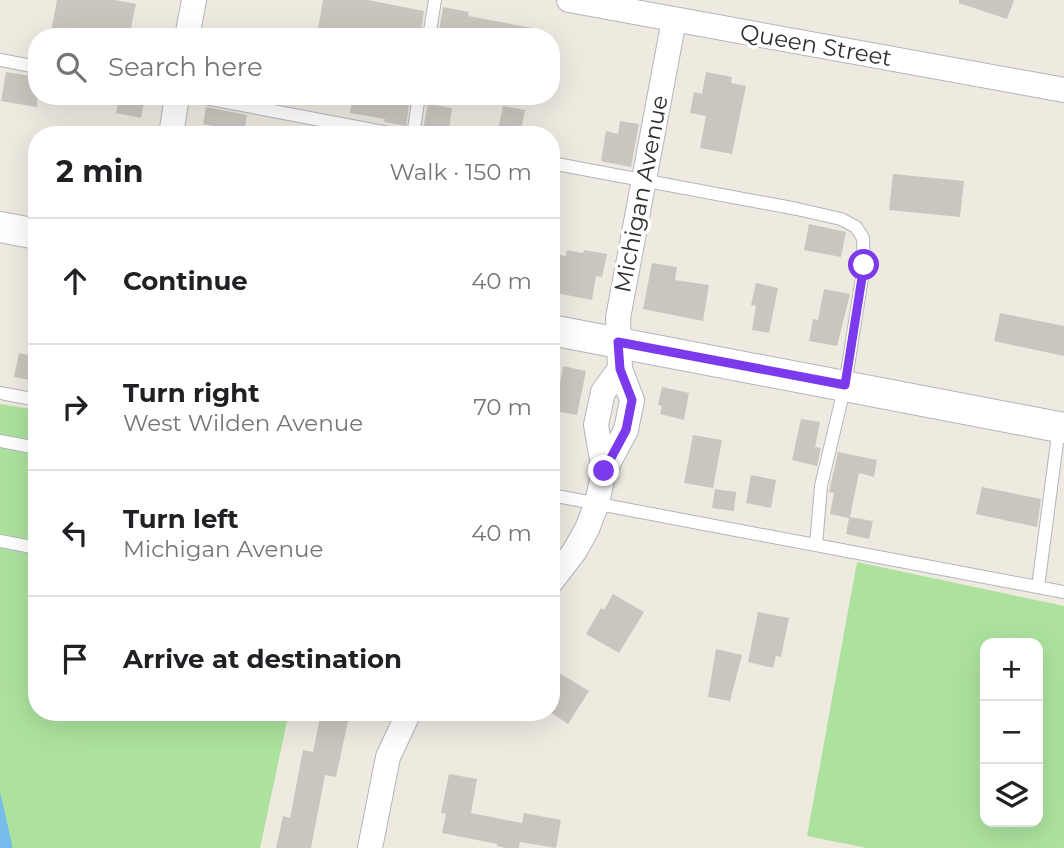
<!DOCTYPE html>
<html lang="en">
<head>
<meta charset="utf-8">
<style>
	body { margin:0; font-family:Montserrat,sans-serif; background:#f2f2f2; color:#202124 }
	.controls { position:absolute; right:21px; bottom:21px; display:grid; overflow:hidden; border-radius:14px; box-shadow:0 7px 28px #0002 }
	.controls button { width:63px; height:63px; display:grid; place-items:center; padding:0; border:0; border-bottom:2px solid #e0e0e0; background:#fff; color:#202124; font:35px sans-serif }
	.stop { position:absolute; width:21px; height:21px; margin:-16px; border:5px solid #7c3aed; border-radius:50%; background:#fff }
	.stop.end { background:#7c3aed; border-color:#fff; box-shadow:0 2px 7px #0008 }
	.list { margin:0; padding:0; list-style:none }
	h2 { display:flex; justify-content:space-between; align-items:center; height:91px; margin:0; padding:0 28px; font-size:30px }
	h2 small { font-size:23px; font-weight:400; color:#757577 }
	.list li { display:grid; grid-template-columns:46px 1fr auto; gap:21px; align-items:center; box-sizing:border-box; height:126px; padding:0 28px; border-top:2px solid #e0e0e0 }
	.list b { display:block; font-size:26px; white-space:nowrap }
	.list p { margin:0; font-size:23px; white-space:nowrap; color:#757577 }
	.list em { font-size:23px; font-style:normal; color:#757577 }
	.icon { flex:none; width:38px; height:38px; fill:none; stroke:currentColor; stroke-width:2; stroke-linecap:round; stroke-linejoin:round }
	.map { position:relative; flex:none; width:1064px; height:848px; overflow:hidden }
	.search { position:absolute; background:#fff; box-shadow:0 7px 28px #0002; left:28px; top:28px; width:532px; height:77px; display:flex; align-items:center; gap:18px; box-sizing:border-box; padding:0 24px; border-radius:28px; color:#757577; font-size:26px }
	.panel { position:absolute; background:#fff; box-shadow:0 7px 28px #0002; left:28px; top:126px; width:532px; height:595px; border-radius:28px }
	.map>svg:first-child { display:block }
	.green { fill:#ace29e; fill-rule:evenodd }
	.water { fill:#76bdec }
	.building { fill:#cac6bf }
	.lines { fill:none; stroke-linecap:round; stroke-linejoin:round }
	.service-casing { stroke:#b3b4c0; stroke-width:14 }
	.minor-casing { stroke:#b3b4c0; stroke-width:26 }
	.tertiary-casing { stroke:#b3b4c0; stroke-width:32 }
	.service { stroke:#fff; stroke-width:12 }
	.minor { stroke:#fff; stroke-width:24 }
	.tertiary { stroke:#fff; stroke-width:30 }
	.route { stroke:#7c3aed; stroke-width:9 }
	.labels { text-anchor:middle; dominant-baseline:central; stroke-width:7; stroke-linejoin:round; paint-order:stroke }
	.street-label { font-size:23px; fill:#2d2d2d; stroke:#fff }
</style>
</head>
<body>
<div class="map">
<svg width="1064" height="848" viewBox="0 0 1064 848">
	<rect width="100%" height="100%" fill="#eeeae0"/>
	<path class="green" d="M 0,404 L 37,410 L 37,712 L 289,712 L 260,848 L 0,848 Z
		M 857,562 L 1064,606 L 1064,848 L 867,848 L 807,836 ZM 1038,643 L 1038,822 L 985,822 L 985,643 Z"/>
	<path class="water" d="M 0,792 L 12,844 L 12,848 L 0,848 Z"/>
	<path class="building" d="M 57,0 L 115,0 L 136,4 L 129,37 L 50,37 Z
		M 323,0 L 368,0 L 424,11 L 420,37 L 322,37 L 323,30 L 318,29 Z
		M 959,0 L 1014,0 L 1007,19 L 959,3 Z
		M 443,7 L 469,12 L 468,16 L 533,28 L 532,37 L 438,37 Z
		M 6,72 L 37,77 L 37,107 L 1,101 Z
		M 706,72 L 732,77 L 731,83 L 746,86 L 732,154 L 700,148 L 706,116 L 690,113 L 694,92 L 702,94 Z
		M 120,96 L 145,96 L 141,118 L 116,113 Z
		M 353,96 L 367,96 L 409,104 L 406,126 L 384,122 L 385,119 L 350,113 Z
		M 428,104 L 452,108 L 448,135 L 423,129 Z
		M 503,106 L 525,110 L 520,135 L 497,135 Z
		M 206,107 L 247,115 L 244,131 L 203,124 Z
		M 620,121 L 639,124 L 631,167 L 601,161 L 606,131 L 618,134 Z
		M 893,174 L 964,181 L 960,217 L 889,210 Z
		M 809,224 L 846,232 L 841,257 L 804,250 Z
		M 567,250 L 583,253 L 584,250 L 607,254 L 602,277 L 596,276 L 592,300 L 551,292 L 551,259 L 555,260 L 556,254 L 566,256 Z
		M 652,263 L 677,267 L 675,280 L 709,285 L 703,321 L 643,309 Z
		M 756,283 L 778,288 L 769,333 L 752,330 L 756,306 L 751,305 Z
		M 824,289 L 850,294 L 837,346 L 809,341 L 813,319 L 818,320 Z
		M 1000,313 L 1064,326 L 1064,356 L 994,341 Z
		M 19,353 L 37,357 L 35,381 L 14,377 Z
		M 563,366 L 586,371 L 577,415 L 555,411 Z
		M 662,387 L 689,393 L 684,420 L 660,414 L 662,406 L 658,405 Z
		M 801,419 L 820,422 L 815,447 L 821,448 L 817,466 L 792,460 Z
		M 693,435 L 722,440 L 713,488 L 684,483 Z
		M 838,452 L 877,460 L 874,477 L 859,473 L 850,517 L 873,521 L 869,539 L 846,534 L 849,518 L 830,514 L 834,493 L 829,492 L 830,487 Z
		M 751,475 L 776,480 L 771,508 L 746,503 Z
		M 982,487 L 1041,499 L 1037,527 L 976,514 Z
		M 715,489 L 736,492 L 734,511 L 712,508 Z
		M 613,594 L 644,612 L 619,653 L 586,634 L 601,608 L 604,610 Z
		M 758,612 L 789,618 L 781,657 L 776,656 L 773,668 L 748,662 Z
		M 716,649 L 742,655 L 730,701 L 708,697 Z
		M 551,668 L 589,691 L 568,724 L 551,713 Z
		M 321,712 L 350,712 L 336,777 L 325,775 L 311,848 L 276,848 L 283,816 L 290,818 L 303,750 L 313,752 Z
		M 449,774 L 477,779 L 471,813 L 522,823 L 524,813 L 561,820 L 556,848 L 520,842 L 519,848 L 506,848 L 497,846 L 497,844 L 442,833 L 446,814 L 441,813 Z"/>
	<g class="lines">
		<defs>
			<path id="service" d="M 429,37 L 435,0
				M 0,60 L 37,67
				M 195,96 L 399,135
				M 413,135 L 419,96
				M 551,163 L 797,209 L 841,219 L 856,227 L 863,238 L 864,265 L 845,385 L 821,486 L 816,545
				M 0,393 L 37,400
				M 0,441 L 37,448
				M 551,495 L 1064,592
				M 0,541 L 37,548
				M 1038,587 L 1059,427"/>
			<path id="minor" d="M 569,0 L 1064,90
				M 187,37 L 194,0
				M 171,135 L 177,96
				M 604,471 L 596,425 L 603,392 L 620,369
				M 551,582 L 574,552 L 587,529 L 597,503 L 604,471 L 626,430 L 632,400 L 620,369 L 618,318 L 674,20
				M 370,848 L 388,757 L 409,712"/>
			<path id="tertiary" d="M 0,227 L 37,234
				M 551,330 L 1064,428"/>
		</defs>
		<use href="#service" class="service-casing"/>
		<use href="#minor" class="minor-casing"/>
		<use href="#tertiary" class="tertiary-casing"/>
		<use href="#service" class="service"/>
		<use href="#minor" class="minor"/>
		<use href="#tertiary" class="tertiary"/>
	</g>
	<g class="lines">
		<path class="route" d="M 604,471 L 626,430 L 632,400 L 620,369 L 618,342 L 845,385 L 864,265"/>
	</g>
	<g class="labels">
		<g class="street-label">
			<text transform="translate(816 45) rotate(10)">Queen Street</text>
			<text transform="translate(641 194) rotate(-79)">Michigan Avenue</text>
		</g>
	</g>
</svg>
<div class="controls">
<button>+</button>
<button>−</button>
<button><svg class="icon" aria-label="layers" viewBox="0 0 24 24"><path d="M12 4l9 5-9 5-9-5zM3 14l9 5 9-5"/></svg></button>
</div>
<div class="stop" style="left:864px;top:265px"></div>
<div class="stop end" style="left:604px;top:471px"></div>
<div class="search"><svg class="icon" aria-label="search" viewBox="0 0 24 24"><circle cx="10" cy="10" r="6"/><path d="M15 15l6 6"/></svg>Search here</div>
<section class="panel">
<h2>2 min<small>Walk · 150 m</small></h2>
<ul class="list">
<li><svg class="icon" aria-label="ahead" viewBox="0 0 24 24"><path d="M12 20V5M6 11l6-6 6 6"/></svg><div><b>Continue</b></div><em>40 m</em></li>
<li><svg class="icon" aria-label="right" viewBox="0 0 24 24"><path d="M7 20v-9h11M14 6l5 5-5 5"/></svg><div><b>Turn right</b><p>West Wilden Avenue</p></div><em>70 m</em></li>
<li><svg class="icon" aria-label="left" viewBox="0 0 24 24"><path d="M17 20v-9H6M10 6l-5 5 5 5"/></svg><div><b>Turn left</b><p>Michigan Avenue</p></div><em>40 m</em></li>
<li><svg class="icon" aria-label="arrive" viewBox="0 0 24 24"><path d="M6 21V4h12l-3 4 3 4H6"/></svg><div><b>Arrive at destination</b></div></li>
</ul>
</section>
</div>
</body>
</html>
